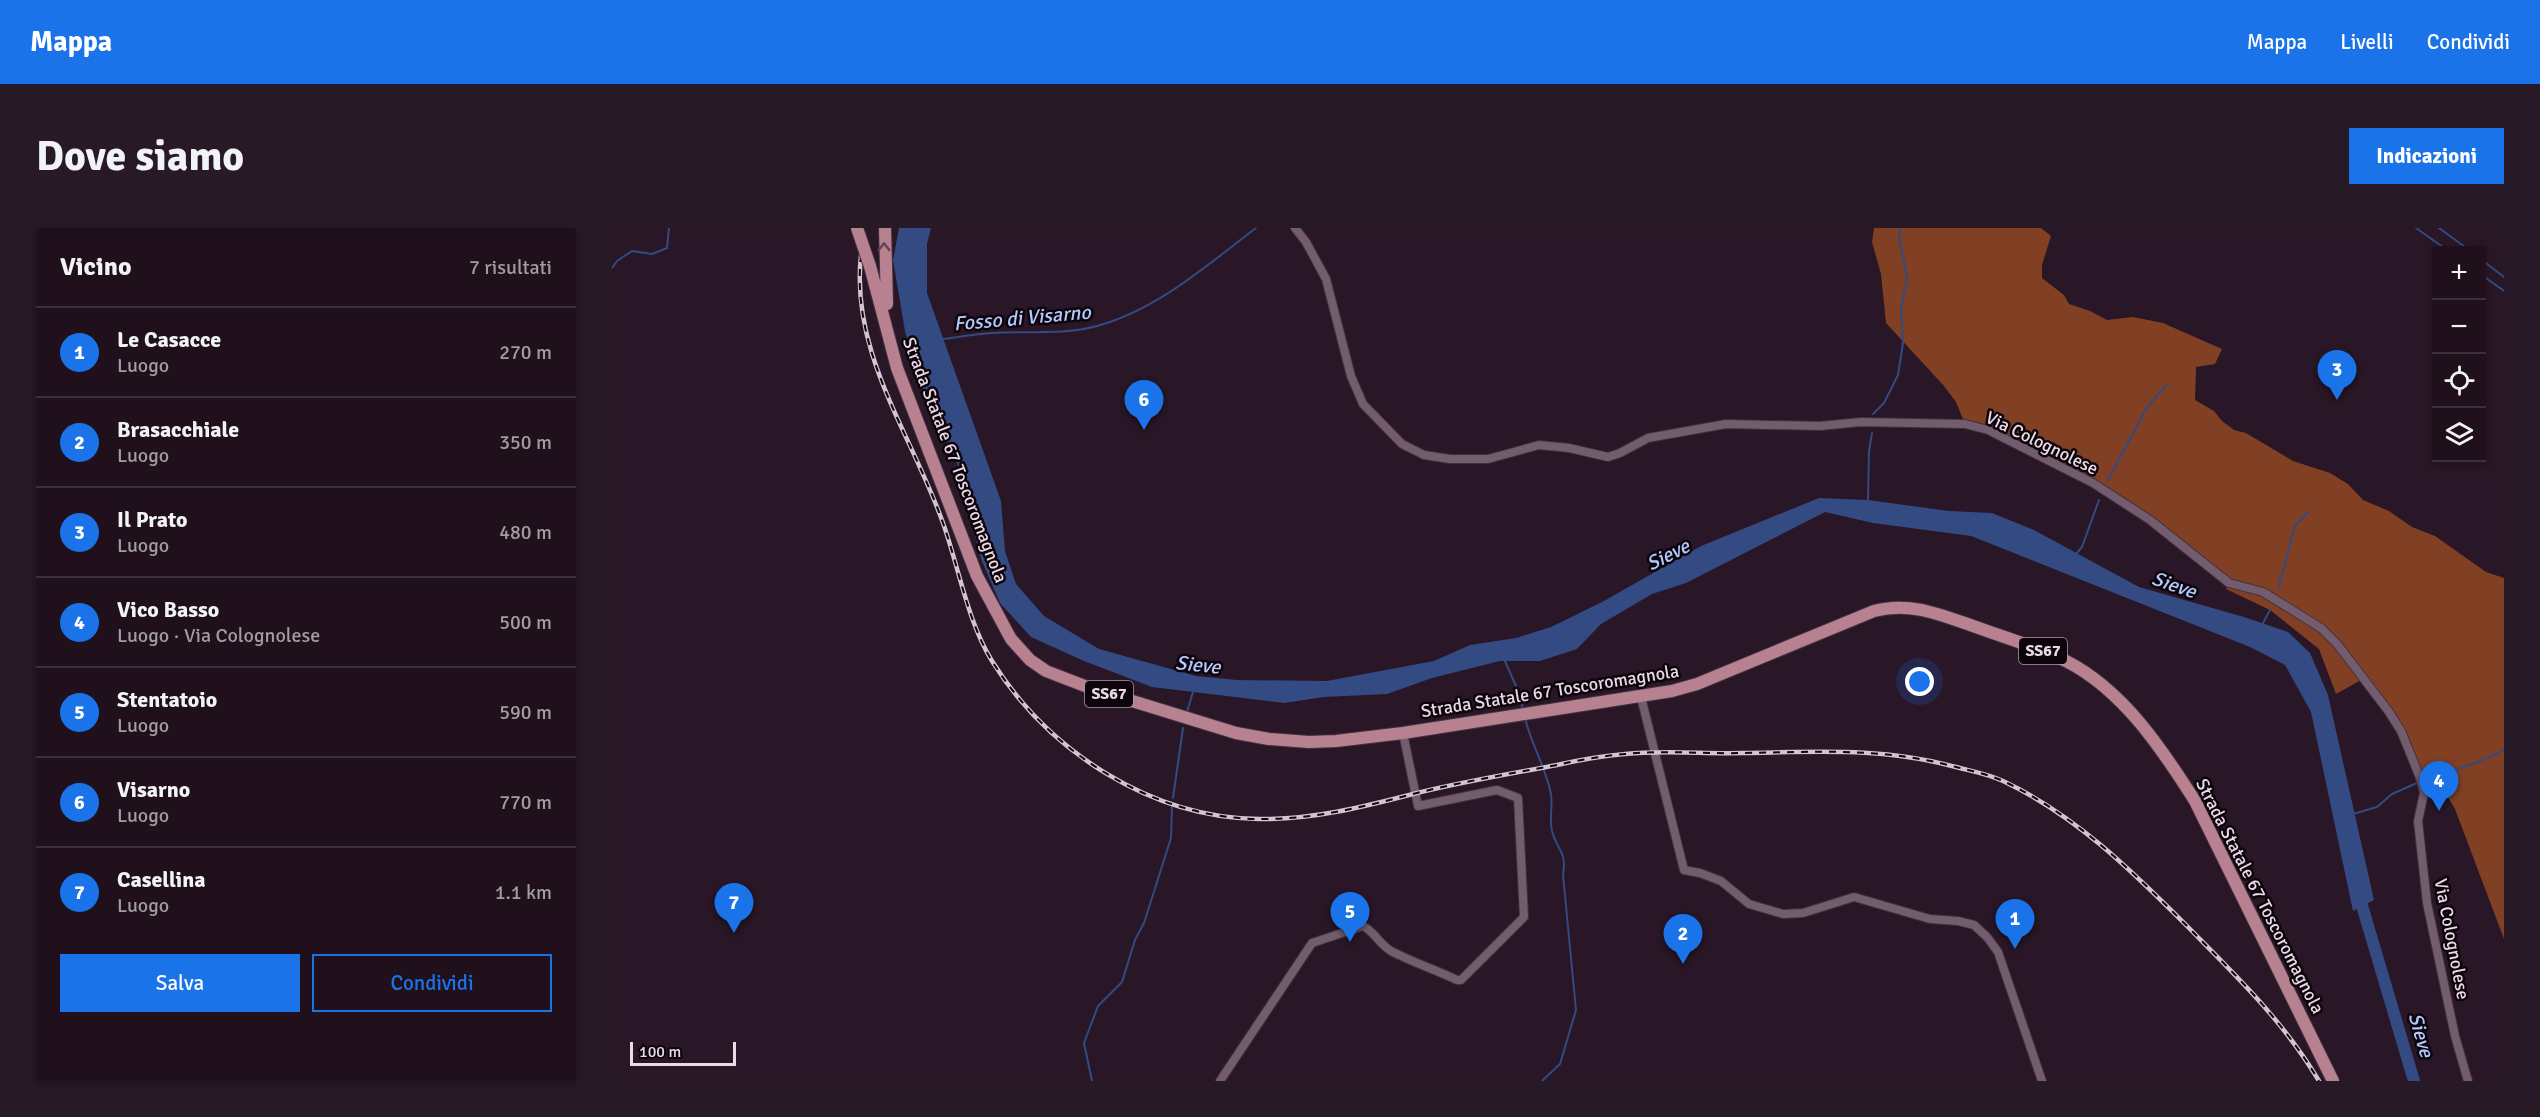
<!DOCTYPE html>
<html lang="it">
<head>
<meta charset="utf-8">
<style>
	body { margin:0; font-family:Signika,sans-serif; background:#271925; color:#f1f3f6 }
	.controls { position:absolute; right:18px; top:18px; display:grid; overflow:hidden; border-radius:0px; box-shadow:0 3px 9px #0003 }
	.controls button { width:54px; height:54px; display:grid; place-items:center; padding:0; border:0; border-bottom:2px solid #3c303b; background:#1f101c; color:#f1f3f6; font:30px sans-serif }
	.scale { position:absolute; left:18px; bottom:15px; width:106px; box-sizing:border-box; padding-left:6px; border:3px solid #e9dbe6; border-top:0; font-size:16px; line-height:21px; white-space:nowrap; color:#e9dbe6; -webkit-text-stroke:4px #0d050b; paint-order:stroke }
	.you { position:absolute; left:1308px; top:454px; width:21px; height:21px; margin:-15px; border:4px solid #fff; border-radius:50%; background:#1a73e8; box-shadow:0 0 0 9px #1a73e833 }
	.badge { display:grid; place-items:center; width:39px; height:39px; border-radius:50%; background:#1a73e8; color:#fff; font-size:20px; font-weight:700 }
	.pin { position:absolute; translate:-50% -50px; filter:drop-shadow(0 2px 3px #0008) }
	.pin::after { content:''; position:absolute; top:32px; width:21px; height:18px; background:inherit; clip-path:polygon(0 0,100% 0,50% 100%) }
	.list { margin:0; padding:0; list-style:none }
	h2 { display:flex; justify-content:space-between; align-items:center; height:78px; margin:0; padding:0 24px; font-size:26px }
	h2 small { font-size:20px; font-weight:400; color:#a19da3 }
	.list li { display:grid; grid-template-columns:39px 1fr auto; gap:18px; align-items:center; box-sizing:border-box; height:90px; padding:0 24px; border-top:2px solid #3c303b }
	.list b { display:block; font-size:22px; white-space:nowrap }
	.list p { margin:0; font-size:20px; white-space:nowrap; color:#a19da3 }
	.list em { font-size:20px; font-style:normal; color:#a19da3 }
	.actions { display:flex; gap:12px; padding:18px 24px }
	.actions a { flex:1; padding:14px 0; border:2px solid #1a73e8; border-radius:0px; text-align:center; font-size:21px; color:#1a73e8 }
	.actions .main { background:#1a73e8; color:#fff }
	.icon { flex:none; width:33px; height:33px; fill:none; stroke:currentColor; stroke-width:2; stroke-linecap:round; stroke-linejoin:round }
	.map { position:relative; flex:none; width:1892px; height:853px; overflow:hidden; border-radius:0px }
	header { display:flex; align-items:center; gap:36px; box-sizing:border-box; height:84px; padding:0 30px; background:#1a73e8; color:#fff }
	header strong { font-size:28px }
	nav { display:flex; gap:33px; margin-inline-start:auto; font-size:21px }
	.intro { display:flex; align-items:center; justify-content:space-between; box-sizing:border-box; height:144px; padding:0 36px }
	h1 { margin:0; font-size:42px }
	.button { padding:15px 27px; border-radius:0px; background:#1a73e8; color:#fff; font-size:21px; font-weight:700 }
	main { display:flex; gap:36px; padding:0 36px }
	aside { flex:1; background:#1f101c; border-radius:0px; box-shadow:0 3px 9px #0003 }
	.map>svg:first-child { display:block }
	.forest { fill:#814023 }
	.water { fill:#334a82 }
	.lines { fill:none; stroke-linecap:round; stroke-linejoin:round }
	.stream { stroke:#334a82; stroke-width:2 }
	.river { stroke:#334a82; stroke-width:12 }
	.minor-casing { stroke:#41333e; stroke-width:10 }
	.primary-casing { stroke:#41333e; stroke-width:14 }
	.minor { stroke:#735c6e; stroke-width:8 }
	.primary { stroke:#b88190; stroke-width:12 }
	.rail-casing { stroke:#d3c4d0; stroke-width:4.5 }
	.rail { stroke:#0d050b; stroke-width:2; stroke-dasharray:7; stroke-linecap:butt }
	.primary-bridge-casing { stroke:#41333e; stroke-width:14; stroke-linecap:butt }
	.primary-bridge { stroke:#b88190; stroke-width:12 }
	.oneway { stroke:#62434e }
	.labels { text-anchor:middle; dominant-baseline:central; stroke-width:5; stroke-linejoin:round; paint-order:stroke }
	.shield { fill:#0d050b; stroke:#a79ba4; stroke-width:1.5 }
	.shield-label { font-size:16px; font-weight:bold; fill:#e9dbe6 }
	.street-label { font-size:18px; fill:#e9dbe6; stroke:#0d050b }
	.water-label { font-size:20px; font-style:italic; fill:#b2cafd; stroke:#0d050b }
</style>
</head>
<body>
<header>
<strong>Mappa</strong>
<nav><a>Mappa</a><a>Livelli</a><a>Condividi</a></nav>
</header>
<div class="intro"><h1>Dove siamo</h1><a class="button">Indicazioni</a></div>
<main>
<aside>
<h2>Vicino<small>7 risultati</small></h2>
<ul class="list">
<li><span class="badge">1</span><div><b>Le Casacce</b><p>Luogo</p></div><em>270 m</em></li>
<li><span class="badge">2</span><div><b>Brasacchiale</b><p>Luogo</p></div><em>350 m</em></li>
<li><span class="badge">3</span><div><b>Il Prato</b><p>Luogo</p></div><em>480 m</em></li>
<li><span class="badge">4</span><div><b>Vico Basso</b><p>Luogo · Via Colognolese</p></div><em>500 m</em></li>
<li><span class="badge">5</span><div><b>Stentatoio</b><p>Luogo</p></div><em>590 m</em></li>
<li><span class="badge">6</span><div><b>Visarno</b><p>Luogo</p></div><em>770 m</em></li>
<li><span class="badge">7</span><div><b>Casellina</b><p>Luogo</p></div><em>1.1 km</em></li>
</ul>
<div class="actions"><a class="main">Salva</a><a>Condividi</a></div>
</aside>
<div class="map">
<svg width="1892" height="853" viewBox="0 0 1892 853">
	<rect width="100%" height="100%" fill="#291626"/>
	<path class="forest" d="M 1262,0 L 1429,0 L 1439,8 L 1430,37 L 1430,50 L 1452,67 L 1457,76 L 1478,83 L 1495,92 L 1521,89 L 1551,95 L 1610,121 L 1603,136 L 1584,139 L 1583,172 L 1602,183 L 1610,193 L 1622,202 L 1634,205 L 1681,233 L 1718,245 L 1736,256 L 1751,272 L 1777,283 L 1800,299 L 1823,308 L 1874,344 L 1892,350 L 1892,711 L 1843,581 L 1824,549 L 1809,552 L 1797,521 L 1751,451 L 1724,466 L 1707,421 L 1658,382 L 1614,361 L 1617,355 L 1481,255 L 1376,202 L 1353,196 L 1344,174 L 1332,158 L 1274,95 L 1269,46 L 1260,14 Z"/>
	<path class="water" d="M 287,0 L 319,0 L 315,16 L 315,65 L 389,273 L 393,323 L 404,356 L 432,388 L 487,421 L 584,448 L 625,452 L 715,453 L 822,433 L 858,417 L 904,410 L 939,399 L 990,374 L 1089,318 L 1207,270 L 1256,272 L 1337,283 L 1380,285 L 1422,302 L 1527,359 L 1632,389 L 1676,404 L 1698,425 L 1716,467 L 1762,672 L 1741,683 L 1699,484 L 1673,437 L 1638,419 L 1359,308 L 1261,295 L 1213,284 L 1074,355 L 1040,366 L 989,396 L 965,421 L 928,433 L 888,433 L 820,450 L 775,466 L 712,469 L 672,475 L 540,459 L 472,433 L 419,409 L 388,375 L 369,331 L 345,235 L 320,186 L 304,146 L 293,103 L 281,32 Z"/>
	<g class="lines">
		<path class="stream" d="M 1804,0 L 1835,22
			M 1827,0 L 1857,22
			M 1870,32 L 1892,49
			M 0,40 L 5,33 L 20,23 L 40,26 L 55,20 L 57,0
			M 1870,47 L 1892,63
			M 330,111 C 347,109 364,106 380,105 C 415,103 452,107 485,98 C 545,82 595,37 644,0
			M 1261,186 L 1272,175 L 1286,147 L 1291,115 L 1289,81 L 1295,50 L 1287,8 L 1289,0
			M 1496,252 L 1534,181 L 1554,157
			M 1256,272 L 1257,223 L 1260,205
			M 1464,326 L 1470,319 L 1487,272
			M 1666,361 L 1683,298 L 1696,284
			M 1651,395 L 1658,382
			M 892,431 L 908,467 L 911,482
			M 575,484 L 581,464
			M 913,490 C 919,516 934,540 939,566 C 941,578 937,590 940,603 C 945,623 955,622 951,647 L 964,782 L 948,836 L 930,853
			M 1824,548 L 1866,534 L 1892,522
			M 561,570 L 571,500
			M 1741,586 L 1765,579 L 1780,566 L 1805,555
			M 480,853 L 472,815 L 486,778 L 510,754 L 523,712 L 532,695 L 559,610 L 560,579"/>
		<path class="river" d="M 1746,664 L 1802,853"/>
		<defs>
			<path id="minor" d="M 683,0 L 694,14 L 714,51 L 739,148 L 751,176 L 790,216 L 812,227 L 838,231 L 876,231 L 927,217 L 957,220 L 996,229 L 1008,225 L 1036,210 L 1114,196 L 1208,198 L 1249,194 L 1353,196 L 1376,202 L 1481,255 L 1538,292 L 1617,355 L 1651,364 L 1709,400 L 1726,417 L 1777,484 L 1789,503 L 1809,552 L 1812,565 L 1806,593 L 1815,675 L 1843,808 L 1856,853
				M 1029,469 L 1072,642 L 1088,645 L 1109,653 L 1137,676 L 1171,686 L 1191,685 L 1242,669 L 1318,691 L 1346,693 L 1362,697 L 1375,709 L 1386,724 L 1430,853
				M 608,853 L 700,715 L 751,698 C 763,704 767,716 779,723 C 800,734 824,742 845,752 L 849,752 L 912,689 L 906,570 L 885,562 L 806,578 L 791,505"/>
			<path id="primary" d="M 273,0 L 275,76
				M 258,38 L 285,140 L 365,348 L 399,411 L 418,432 L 434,443 L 478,460 L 624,505 L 657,511 L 697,514 L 724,513 L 791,505 L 1060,463 L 1085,456 L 1262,383 C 1298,373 1329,387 1364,399 C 1394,410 1425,419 1454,433 C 1511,462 1550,521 1583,573 L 1721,853"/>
		</defs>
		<use href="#minor" class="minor-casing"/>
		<use href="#primary" class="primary-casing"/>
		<use href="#minor" class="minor"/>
		<use href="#primary" class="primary"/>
		<defs>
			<path id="rail" d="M 249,27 C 238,125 300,207 331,295 C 347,340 355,392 380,433 C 436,523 539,590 647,591 C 699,592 751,579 801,566 C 848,554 897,546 945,537 C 967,532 990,528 1013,526 C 1051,522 1091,526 1130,525 C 1205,524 1270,519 1344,539 C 1359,543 1376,546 1391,553 C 1463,587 1518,641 1574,697 C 1624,748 1670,791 1707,853"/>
		</defs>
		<use href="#rail" class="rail-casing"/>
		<use href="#rail" class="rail"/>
		<defs>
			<path id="primary-bridge" d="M 245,0 L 258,38"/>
		</defs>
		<use href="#primary-bridge" class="primary-bridge-casing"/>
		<use href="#primary-bridge" class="primary-bridge"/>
	</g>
	<defs><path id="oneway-chevron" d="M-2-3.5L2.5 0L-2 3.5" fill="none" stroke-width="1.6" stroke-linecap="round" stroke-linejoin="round" transform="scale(1.5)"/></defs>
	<use class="oneway" href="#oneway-chevron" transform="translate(272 19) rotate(-91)"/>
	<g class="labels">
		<g class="shield">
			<rect x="1407" y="410" width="48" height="26" rx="4.5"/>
			<rect x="473" y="453" width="48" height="26" rx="4.5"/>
		</g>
		<g class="shield-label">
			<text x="1431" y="423">SS67</text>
			<text x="497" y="466">SS67</text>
		</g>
		<g class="street-label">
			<text transform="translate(1430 215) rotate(26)">Via Colognolese</text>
			<text transform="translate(343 232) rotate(69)">Strada Statale 67 Toscoromagnola</text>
			<text transform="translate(938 463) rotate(-9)">Strada Statale 67 Toscoromagnola</text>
			<text transform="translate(1648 668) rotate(63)">Strada Statale 67 Toscoromagnola</text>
			<text transform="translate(1840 711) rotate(79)">Via Colognolese</text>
		</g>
		<g class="water-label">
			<text transform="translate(410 90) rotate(-5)">Fosso di Visarno</text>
			<text transform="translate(1056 327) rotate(-27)">Sieve</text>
			<text transform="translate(1562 357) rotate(19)">Sieve</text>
			<text transform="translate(586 437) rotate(6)">Sieve</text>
			<text transform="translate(1809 807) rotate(74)">Sieve</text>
		</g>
	</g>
</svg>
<div class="controls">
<button>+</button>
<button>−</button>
<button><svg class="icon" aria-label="locate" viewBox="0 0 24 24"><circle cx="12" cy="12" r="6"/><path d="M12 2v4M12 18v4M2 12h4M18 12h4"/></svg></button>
<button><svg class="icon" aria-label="layers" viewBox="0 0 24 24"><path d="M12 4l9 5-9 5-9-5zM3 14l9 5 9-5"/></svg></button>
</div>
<div class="scale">100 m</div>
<div class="you"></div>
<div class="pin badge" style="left:1403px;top:721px">1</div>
<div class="pin badge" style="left:1071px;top:736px">2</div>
<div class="pin badge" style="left:1725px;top:172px">3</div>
<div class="pin badge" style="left:1827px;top:583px">4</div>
<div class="pin badge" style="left:738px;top:714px">5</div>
<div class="pin badge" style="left:532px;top:202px">6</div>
<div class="pin badge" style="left:122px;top:705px">7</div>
</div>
</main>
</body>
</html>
